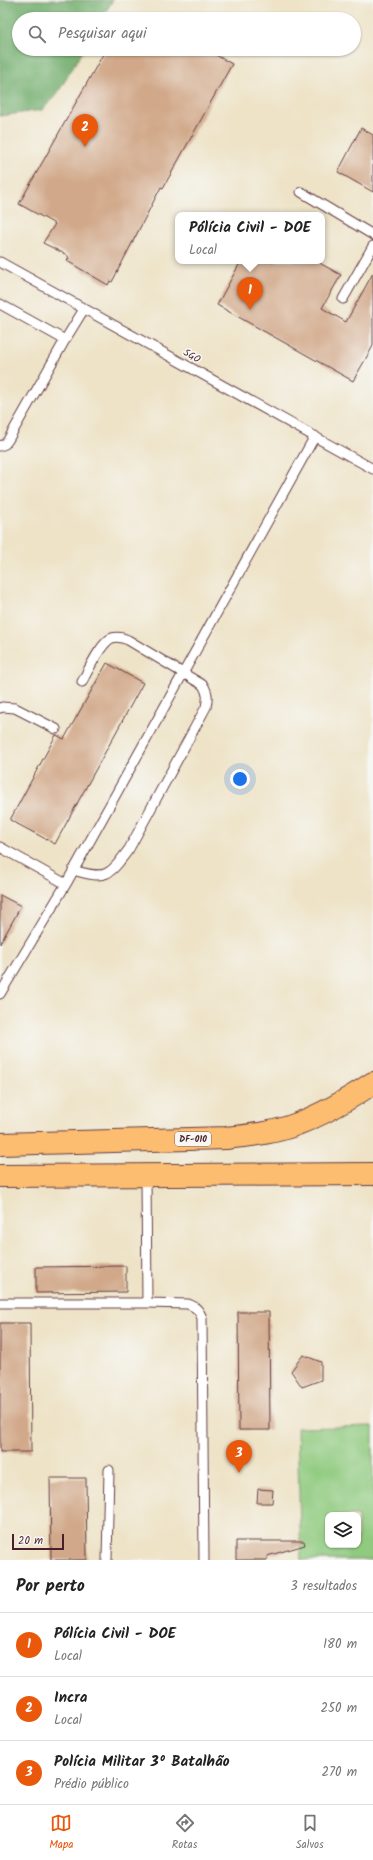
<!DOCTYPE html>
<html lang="pt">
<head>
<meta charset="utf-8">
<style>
	body { margin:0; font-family:Kalam,sans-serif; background:#f6f6f6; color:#222 }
	.controls { position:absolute; right:12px; bottom:12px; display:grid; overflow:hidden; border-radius:8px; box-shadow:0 1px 3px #0004 }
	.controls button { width:36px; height:36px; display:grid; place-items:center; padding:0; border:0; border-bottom:1px solid #e0e0e0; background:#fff; color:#222; font:20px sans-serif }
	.scale { position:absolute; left:12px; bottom:10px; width:52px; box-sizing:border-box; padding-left:4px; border:2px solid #4a1f2b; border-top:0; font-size:11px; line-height:14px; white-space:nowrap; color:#4a1f2b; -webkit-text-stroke:3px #f6f6f2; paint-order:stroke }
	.you { position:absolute; left:240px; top:779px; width:14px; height:14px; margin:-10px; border:3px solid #fff; border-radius:50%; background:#1a73e8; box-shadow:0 0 0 6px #1a73e833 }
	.badge { display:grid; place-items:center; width:26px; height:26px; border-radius:50%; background:#ea580c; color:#fff; font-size:13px; font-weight:700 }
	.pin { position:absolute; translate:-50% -33px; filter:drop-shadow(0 1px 2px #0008) }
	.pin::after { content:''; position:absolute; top:21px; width:14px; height:12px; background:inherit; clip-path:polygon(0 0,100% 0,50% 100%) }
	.popup { position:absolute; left:175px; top:212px; width:150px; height:52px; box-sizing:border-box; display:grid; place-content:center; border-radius:8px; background:#fff; filter:drop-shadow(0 1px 3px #0005); font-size:13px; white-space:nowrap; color:#767676 }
	.popup b { font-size:15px; color:#222 }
	.popup::after { content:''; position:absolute; left:50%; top:100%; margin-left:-8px; border:8px solid transparent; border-top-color:#fff }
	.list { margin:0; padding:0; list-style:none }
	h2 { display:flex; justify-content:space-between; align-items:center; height:52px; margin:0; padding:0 16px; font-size:17px }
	h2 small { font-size:13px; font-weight:400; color:#767676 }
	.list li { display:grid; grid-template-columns:26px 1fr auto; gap:12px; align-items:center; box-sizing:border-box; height:64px; padding:0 16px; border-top:1px solid #e0e0e0 }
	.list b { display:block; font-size:15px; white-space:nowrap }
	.list p { margin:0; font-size:13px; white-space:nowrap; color:#767676 }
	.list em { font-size:13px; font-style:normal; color:#767676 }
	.icon { flex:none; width:22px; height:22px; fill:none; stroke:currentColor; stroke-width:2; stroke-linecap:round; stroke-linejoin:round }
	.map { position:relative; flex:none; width:373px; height:1560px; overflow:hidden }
	.search { position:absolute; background:#fff; box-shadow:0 1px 3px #0004; left:12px; right:12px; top:12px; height:44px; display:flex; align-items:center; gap:10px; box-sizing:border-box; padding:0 14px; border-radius:22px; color:#767676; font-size:15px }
	.sheet { height:244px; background:#fff }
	nav { display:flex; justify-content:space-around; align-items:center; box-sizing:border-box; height:56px; border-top:1px solid #e0e0e0; background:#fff; font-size:11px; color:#767676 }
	nav a { display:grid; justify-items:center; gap:2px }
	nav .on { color:#ea580c }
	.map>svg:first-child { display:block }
	.green { fill:#8fca7f; stroke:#6c7455; fill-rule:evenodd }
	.forest { fill:#73ae6e; stroke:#5e664c }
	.building { fill:#d1a889 }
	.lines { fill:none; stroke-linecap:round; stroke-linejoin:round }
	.lane-casing { stroke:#633c42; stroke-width:11 }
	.primary-casing { stroke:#633c42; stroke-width:24 }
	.lane { stroke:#fff; stroke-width:9 }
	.primary { stroke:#fcbd6f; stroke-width:22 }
	.labels { text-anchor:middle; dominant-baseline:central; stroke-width:3.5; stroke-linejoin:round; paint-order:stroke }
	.shield { fill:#f6f6f2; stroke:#7e6067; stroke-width:1 }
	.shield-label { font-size:9px; font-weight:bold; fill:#4a1f2b }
	.street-label { font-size:10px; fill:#4a1f2b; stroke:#f6f6f2 }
</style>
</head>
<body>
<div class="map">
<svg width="373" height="1560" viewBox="0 0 373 1560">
	<rect width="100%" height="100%" fill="#f6f6f2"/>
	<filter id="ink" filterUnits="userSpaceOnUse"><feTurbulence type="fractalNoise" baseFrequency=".025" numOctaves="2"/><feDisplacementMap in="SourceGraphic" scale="8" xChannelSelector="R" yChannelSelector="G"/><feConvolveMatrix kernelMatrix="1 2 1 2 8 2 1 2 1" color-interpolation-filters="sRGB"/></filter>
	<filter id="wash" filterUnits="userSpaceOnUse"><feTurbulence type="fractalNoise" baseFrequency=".012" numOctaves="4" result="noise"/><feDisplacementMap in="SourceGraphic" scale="16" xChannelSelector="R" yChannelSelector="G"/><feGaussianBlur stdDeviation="0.9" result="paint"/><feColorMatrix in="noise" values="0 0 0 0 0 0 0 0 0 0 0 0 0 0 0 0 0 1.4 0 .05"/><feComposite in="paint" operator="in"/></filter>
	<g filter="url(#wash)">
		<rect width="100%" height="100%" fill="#eee3c7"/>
		<path class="green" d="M 373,1426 L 373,1560 L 301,1560 L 297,1428 ZM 328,1515 L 358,1515 L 358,1545 L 328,1545 Z"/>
		<path class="forest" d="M 0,0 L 113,0 L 101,19 L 19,19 L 19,49 L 84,49 L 57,94 L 42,110 L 0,116 Z"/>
		<g id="blocks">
			<path class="building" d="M 106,49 L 205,49 L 232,64 L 163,188 L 161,187 L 112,282 L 110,281 L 108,285 L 67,261 L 69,258 L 67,255 L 43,243 L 55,224 L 19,204 Z
				M 361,128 L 373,135 L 373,192 L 338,172 Z
				M 241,261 L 316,261 L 341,275 L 322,308 L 346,322 L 373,273 L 373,346 L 353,381 L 217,305 Z
				M 107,663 L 143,683 L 55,844 L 10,820 L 56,735 L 64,739 Z
				M 0,895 L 21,906 L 0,944 Z
				M 126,1266 L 126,1292 L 36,1293 L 36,1267 Z
				M 238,1312 L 269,1312 L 270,1430 L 239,1430 Z
				M 0,1323 L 30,1323 L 31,1452 L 0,1452 Z
				M 303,1355 L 321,1362 L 321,1380 L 302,1387 L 291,1371 Z
				M 50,1478 L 86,1478 L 87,1560 L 51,1560 Z
				M 258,1489 L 273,1490 L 272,1503 L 257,1503 Z
				M 236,1541 L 304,1541 L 305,1545 L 267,1556 L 267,1560 L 236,1560 Z"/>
		</g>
	</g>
	<g filter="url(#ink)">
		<use href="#blocks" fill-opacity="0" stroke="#633c42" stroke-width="1"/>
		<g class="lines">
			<defs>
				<path id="lane" d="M 301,192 L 373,235
					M 0,262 L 373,469
					M 343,299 L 373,246
					M 0,304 L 65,340 L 8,440 L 5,444 L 0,446
					M 65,340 L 84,309
					M 0,708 L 2,707 L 15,708 L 56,729
					M 0,847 L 66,884
					M 73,870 C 107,880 109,876 129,849 L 206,707 C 208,698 208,693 203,685 L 128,640 C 123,638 118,636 112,638 C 101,642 88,671 82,682
					M 0,994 L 66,884 L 315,436
					M 146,1175 L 147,1303
					M 0,1303 L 147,1303 L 188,1304 C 196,1307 199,1310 202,1318 L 204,1560
					M 107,1560 L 109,1470"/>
				<path id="primary" d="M 0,1144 L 227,1138 C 251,1135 275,1133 297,1124 C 324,1114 349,1099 373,1083
					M 0,1176 L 373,1174"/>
			</defs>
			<use href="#lane" class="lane-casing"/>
			<use href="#primary" class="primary-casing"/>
			<use href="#lane" class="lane"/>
			<use href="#primary" class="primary"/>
		</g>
	</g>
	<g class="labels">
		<rect class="shield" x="175" y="1132" width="36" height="14" rx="3"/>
		<g class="shield-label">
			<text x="193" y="1139">DF-010</text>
		</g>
		<g class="street-label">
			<text transform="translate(192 356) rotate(29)">SGO</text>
		</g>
	</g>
</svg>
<div class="controls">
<button><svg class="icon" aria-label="layers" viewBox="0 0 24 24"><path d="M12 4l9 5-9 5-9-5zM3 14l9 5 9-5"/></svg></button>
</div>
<div class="scale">20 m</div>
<div class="you"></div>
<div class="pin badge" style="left:250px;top:310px">1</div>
<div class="popup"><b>Pólícia Civil - DOE</b>Local</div>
<div class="pin badge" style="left:85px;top:147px">2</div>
<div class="pin badge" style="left:239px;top:1473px">3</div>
<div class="search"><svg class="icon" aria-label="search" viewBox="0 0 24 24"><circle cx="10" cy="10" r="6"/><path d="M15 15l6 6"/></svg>Pesquisar aqui</div>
</div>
<section class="sheet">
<h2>Por perto<small>3 resultados</small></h2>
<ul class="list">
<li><span class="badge">1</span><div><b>Pólícia Civil - DOE</b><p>Local</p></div><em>180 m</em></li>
<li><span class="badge">2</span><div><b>Incra</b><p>Local</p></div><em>250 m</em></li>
<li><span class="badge">3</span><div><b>Polícia Militar 3º Batalhão</b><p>Prédio público</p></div><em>270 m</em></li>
</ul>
</section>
<nav>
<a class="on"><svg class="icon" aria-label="map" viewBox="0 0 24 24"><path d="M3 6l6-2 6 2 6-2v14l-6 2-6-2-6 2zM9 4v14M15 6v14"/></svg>Mapa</a>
<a><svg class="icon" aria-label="directions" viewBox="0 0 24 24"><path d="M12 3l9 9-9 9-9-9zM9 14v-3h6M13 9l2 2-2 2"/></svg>Rotas</a>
<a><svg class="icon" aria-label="saved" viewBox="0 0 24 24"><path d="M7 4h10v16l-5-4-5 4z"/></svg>Salvos</a>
</nav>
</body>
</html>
